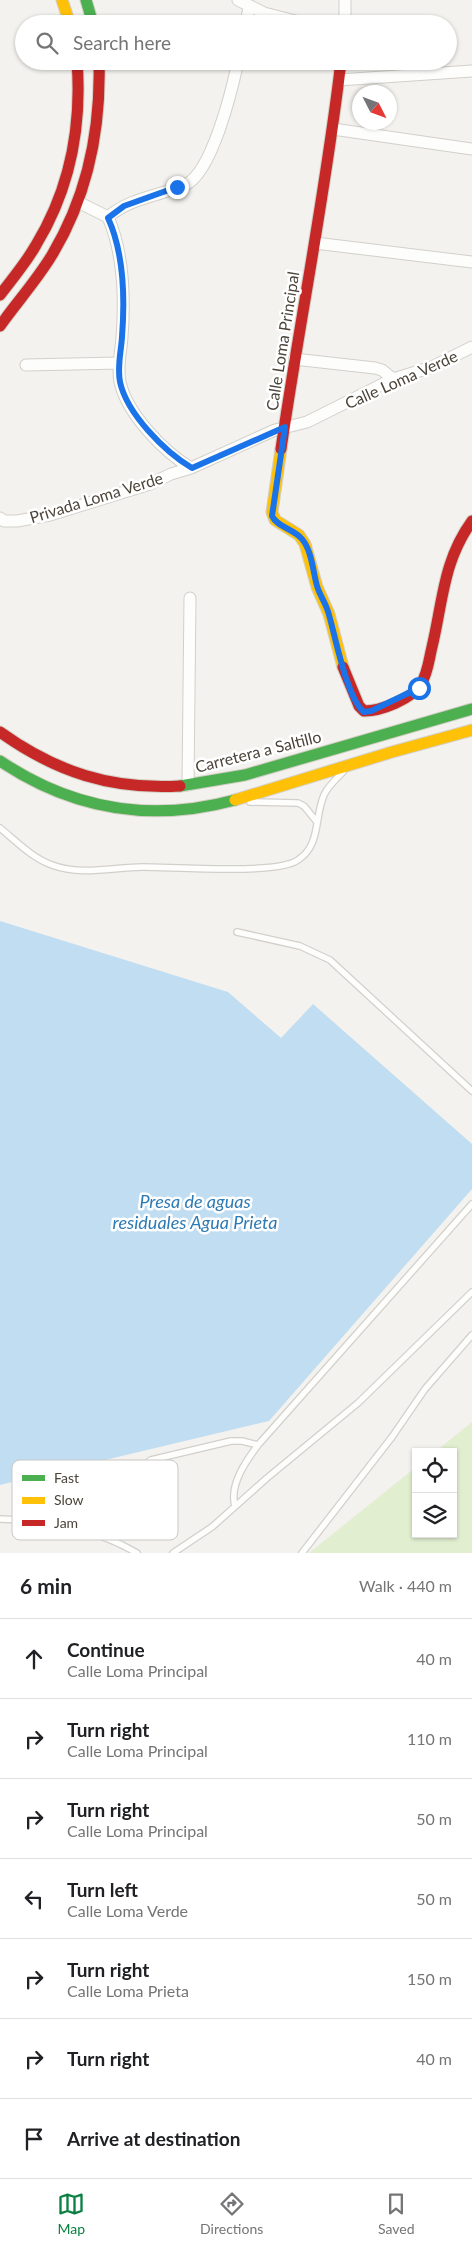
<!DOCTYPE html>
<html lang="en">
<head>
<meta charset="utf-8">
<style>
	body { margin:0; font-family:Lato,sans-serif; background:#f2f2f2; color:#202124 }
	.controls { position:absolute; right:15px; bottom:15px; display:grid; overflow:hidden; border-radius:0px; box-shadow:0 1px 4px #0004 }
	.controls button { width:45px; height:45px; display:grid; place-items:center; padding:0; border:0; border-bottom:1px solid #e0e0e0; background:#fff; color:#202124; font:25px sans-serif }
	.compass { position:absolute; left:352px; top:85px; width:45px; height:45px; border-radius:50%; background:#fff; box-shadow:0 1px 4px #0004; rotate:132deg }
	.stop { position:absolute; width:15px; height:15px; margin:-11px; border:4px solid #1a73e8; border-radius:50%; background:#fff }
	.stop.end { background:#1a73e8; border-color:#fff; box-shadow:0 1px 5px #0008 }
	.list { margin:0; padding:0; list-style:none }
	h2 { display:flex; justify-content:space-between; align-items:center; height:65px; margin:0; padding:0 20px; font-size:21px }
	h2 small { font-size:16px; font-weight:400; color:#757577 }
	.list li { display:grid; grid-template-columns:32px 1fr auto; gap:15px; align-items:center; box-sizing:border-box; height:80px; padding:0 20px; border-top:1px solid #e0e0e0 }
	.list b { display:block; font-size:19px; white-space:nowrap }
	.list p { margin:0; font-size:16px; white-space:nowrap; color:#757577 }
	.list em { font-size:16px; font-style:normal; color:#757577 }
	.icon { flex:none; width:28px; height:28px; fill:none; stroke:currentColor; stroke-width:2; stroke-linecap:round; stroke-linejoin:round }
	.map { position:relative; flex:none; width:472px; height:1553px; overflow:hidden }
	.search { position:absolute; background:#fff; box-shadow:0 1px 4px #0004; left:15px; right:15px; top:15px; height:55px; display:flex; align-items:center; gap:12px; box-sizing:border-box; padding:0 18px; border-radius:28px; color:#757577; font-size:19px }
	.sheet { height:625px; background:#fff }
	nav { display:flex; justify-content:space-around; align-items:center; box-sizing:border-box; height:70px; border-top:1px solid #e0e0e0; background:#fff; font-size:14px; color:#757577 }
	nav a { display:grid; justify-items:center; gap:2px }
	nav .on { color:#0b8043 }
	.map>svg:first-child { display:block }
	.green { fill:#e1eecf }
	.water { fill:#c0ddf1 }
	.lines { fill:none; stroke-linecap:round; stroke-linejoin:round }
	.lane-casing { stroke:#d2d0cb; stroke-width:8 }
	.street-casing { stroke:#d2d0cb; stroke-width:13 }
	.fast-casing { stroke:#d3cfc5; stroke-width:13 }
	.slow-casing { stroke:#d3cfc5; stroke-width:13 }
	.jam-casing { stroke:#d3cfc5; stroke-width:13 }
	.lane { stroke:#fdfdfc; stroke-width:5.5 }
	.street { stroke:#fdfdfc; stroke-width:11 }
	.fast { stroke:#4caf50; stroke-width:11 }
	.slow { stroke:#ffc107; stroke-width:11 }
	.jam { stroke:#c62828; stroke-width:11 }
	.route { stroke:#1a73e8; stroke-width:6 }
	.labels { text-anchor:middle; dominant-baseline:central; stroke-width:5; stroke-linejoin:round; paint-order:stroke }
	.street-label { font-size:16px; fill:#4b4439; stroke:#fff }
	.water-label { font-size:18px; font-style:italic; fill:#2e7ab2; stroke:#fff }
	.key { fill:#fff; stroke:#c9c7c4; stroke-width:1 }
	.key-label { font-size:14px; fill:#4b4439 }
</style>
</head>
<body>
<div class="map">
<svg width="472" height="1553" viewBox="0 0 472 1553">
	<rect width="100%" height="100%" fill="#f4f2ee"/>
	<path class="green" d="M 472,1422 L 472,1553 L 309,1553 L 416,1467 L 416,1534 L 453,1534 L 453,1452 L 435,1452 Z"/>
	<path class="water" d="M 0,921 L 228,992 L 281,1038 L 313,1004 L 472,1144 L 472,1189 L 269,1421 L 0,1485 Z"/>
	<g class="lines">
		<defs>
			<path id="lane" d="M 250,802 L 298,803 L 304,806 L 317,822
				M 0,828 C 16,841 32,858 52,865 C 81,876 114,867 143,867 C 174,867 277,875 298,860 C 321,845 314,818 324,795 C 328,786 336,779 343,772
				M 237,932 L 300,946 L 330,960 L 472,1091
				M 235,1506 C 229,1485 246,1461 258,1445 L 472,1204
				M 0,1519 C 47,1520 96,1529 137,1553
				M 14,1519 C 30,1502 51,1484 77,1488 C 83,1489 88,1494 94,1495 C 105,1498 126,1494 136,1489 C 147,1484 139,1467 151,1460 L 231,1441 L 242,1441 L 258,1445
				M 173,1553 L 212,1527 L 267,1478 L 358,1403 L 472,1292
				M 302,1553 L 392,1437 L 425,1389 L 472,1335"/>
			<path id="street" d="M 238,0 L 264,13 L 307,24
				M 345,0 L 345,24
				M 246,24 L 249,7
				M 339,80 L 472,71
				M 333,129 L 472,149
				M 78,202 L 108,217
				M 108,217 C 124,254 125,298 122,337 C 121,352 117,367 120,382 C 127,414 164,452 191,468
				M 108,217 C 130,198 158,196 185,185 C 212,173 232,90 238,61
				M 315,243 L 472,262
				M 294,359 L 375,368 L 382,370 L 393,379
				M 26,365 L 119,363
				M 0,518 L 4,521 L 17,521 L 50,515 L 150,484 L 171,474 L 191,468 L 275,430 L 307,422 L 393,379 L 432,367 L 472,347
				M 188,785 L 190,598"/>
			<path id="fast" d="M 86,0 L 93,24
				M 0,761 C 73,810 150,823 235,800
				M 180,786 L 245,775 L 472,709"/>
			<path id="slow" d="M 62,0 L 70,24
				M 281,449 L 272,512 L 275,520 L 299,535 L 305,544 L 317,587 L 329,614 L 343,667
				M 235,800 L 392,752 L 472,730"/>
			<path id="jam" d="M 0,295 C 12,279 26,263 36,245 C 70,189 82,126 77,61
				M 0,326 C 17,302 37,280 52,255 C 88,195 101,130 99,61
				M 281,449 C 300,319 326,191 341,61
				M 343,667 L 359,706 L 364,711 C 381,711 412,699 421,684 C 428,673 429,659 432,647 C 443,601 443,561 472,521
				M 0,732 C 56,772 111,790 180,786"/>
		</defs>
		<use href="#lane" class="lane-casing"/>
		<use href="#street" class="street-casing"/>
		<use href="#fast" class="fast-casing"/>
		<use href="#slow" class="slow-casing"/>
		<use href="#jam" class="jam-casing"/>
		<use href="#lane" class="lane"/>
		<use href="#street" class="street"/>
		<use href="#fast" class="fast"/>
		<use href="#slow" class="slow"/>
		<use href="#jam" class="jam"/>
	</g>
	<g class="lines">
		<path class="route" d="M 177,187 L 124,206 L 108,218 C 124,253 125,298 122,337 C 121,352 117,367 120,382 C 127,414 165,452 192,468 L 285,427 L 272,516 C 277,527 294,529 302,539 C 312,551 313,572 317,586 C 320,596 327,605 329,615 C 335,635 347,699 364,712 L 371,711 L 419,688"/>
	</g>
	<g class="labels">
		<g class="street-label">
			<text transform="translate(282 341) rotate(-81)">Calle Loma Principal</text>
			<text transform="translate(401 379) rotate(-24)">Calle Loma Verde</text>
			<text transform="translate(96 497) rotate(-17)">Privada Loma Verde</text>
			<text transform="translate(258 751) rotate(-14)">Carretera a Saltillo</text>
		</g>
		<g class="water-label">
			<text x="195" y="1201">Presa de aguas<tspan x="195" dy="21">residuales Agua Prieta</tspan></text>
		</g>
	</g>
	<rect x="12" y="1460" width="166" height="80" rx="8" class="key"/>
	<rect x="22" y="1475" width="23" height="6" fill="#4caf50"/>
	<rect x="22" y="1497" width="23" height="7" fill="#ffc107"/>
	<rect x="22" y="1520" width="23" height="6" fill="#c62828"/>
	<g class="key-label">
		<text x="54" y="1483">Fast</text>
		<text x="54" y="1505">Slow</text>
		<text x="54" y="1528">Jam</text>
	</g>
</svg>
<div class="controls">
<button><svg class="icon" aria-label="locate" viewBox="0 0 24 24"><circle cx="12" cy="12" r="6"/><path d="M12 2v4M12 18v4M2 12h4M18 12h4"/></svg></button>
<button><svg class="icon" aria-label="layers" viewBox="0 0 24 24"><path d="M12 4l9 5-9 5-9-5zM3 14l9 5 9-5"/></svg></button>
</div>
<svg class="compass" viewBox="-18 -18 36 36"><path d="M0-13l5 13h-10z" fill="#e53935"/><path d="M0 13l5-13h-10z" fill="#757577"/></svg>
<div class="stop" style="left:419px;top:688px"></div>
<div class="stop end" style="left:177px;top:187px"></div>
<div class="search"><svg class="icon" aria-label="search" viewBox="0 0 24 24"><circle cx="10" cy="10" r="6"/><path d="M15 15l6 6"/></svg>Search here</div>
</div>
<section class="sheet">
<h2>6 min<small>Walk · 440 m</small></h2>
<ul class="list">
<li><svg class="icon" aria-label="ahead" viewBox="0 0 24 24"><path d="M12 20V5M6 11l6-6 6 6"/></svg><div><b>Continue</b><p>Calle Loma Principal</p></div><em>40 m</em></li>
<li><svg class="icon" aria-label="right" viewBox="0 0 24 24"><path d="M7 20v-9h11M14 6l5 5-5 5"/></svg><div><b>Turn right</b><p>Calle Loma Principal</p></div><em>110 m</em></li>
<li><svg class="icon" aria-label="right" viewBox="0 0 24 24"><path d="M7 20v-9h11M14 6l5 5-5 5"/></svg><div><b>Turn right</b><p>Calle Loma Principal</p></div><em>50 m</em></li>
<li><svg class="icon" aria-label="left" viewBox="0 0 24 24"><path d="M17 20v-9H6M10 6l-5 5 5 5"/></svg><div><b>Turn left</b><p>Calle Loma Verde</p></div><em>50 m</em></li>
<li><svg class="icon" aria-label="right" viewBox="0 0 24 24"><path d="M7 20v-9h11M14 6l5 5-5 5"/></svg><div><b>Turn right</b><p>Calle Loma Prieta</p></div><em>150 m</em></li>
<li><svg class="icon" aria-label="right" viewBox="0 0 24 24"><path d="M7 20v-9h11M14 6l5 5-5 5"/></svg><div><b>Turn right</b></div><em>40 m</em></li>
<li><svg class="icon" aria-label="arrive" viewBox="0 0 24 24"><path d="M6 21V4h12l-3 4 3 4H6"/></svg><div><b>Arrive at destination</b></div></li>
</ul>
</section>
<nav>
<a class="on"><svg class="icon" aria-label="map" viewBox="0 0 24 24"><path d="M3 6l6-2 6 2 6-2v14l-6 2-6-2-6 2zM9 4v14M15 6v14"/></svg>Map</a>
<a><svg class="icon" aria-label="directions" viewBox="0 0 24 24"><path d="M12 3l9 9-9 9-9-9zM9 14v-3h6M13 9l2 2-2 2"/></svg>Directions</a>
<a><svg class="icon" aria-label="saved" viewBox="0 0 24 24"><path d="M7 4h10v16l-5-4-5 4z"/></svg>Saved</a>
</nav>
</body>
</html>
